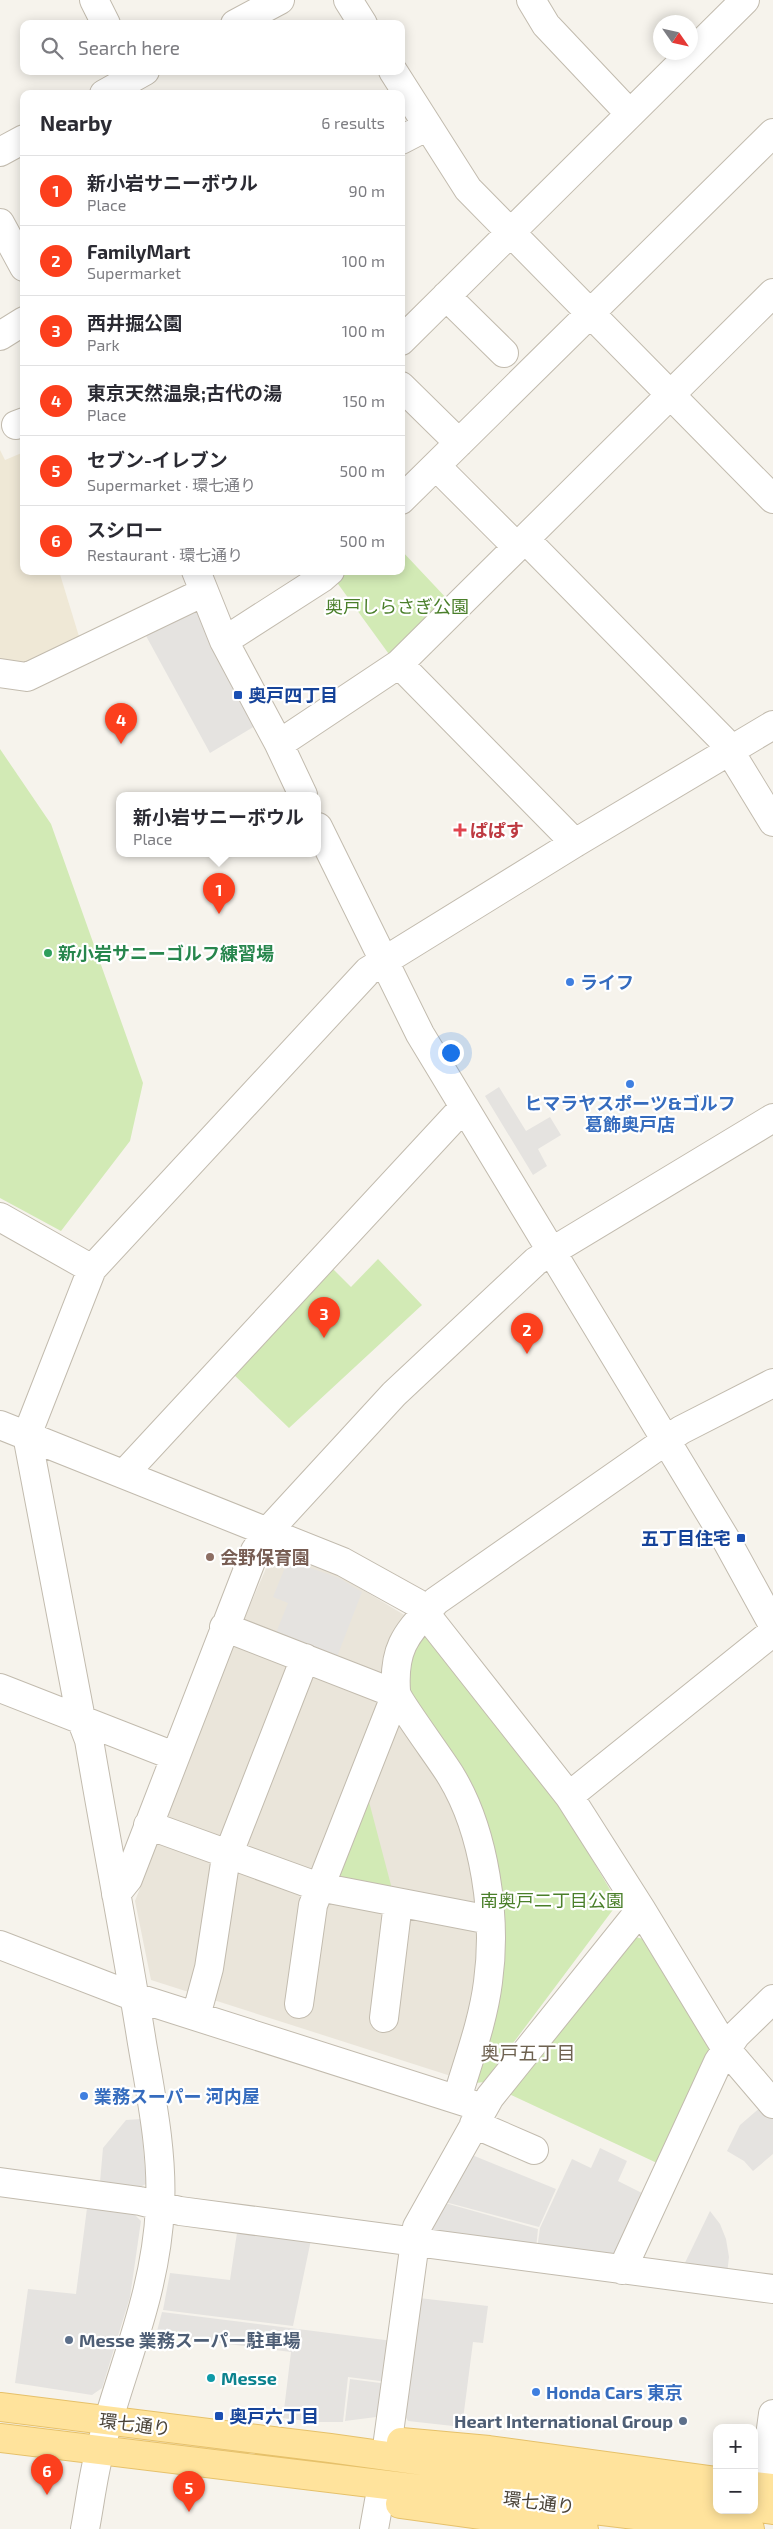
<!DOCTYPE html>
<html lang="en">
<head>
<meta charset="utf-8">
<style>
	body { margin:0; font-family:"Exo 2","Noto Sans JP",sans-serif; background:#f7f7f7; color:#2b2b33 }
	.controls { position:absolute; right:15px; bottom:15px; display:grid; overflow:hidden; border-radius:10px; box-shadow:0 2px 12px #0003 }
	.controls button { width:45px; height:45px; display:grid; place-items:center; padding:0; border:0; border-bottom:1px solid #e1e1e2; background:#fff; color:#2b2b33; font:25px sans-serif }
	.compass { position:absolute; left:653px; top:15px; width:45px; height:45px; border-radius:50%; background:#fff; box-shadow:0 2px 12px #0003; rotate:124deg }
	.you { position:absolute; left:450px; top:1052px; width:18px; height:18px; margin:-12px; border:4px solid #fff; border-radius:50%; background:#1a73e8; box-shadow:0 0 0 8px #1a73e833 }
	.badge { display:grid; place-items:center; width:32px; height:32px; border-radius:50%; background:#fc3f1d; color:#fff; font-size:16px; font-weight:700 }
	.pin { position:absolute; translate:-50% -41px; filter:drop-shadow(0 1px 2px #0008) }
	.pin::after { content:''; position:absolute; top:26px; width:18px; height:15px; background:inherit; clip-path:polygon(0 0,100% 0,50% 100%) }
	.popup { position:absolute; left:116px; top:792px; width:205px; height:65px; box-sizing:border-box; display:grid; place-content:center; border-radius:10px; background:#fff; filter:drop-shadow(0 1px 4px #0005); font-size:16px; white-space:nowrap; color:#7c7c81 }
	.popup b { font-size:19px; color:#2b2b33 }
	.popup::after { content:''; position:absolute; left:50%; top:100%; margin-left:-10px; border:10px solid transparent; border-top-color:#fff }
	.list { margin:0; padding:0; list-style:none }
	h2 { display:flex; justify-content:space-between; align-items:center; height:65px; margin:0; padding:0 20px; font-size:21px }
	h2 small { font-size:16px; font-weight:400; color:#7c7c81 }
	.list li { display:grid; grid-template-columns:32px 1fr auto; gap:15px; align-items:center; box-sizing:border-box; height:70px; padding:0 20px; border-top:1px solid #e1e1e2 }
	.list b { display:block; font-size:19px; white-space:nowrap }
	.list p { margin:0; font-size:16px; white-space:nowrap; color:#7c7c81 }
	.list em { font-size:16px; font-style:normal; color:#7c7c81 }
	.icon { flex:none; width:28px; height:28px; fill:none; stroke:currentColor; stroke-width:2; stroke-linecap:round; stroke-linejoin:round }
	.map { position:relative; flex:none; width:773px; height:2529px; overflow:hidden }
	.search { position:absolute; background:#fff; box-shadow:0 2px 12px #0003; left:20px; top:20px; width:385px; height:55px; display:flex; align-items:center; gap:12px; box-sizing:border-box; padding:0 18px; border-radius:10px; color:#7c7c81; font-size:19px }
	.panel { position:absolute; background:#fff; box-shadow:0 2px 12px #0003; left:20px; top:90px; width:385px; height:485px; border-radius:10px }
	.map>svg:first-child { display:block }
	.residential { fill:#eae5da }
	.education { fill:#efe8d6 }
	.green { fill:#d2eab5 }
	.parking { fill:#e5e3e0 }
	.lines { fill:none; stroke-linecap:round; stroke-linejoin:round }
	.minor-casing { stroke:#c2bbae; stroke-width:30 }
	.major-casing { stroke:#e6c16a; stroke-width:30 }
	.minor { stroke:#fff; stroke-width:28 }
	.major { stroke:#ffe39c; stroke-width:28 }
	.transit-dot { fill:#1a4fb4; stroke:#fff; stroke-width:2 }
	.health-dot { fill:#e0444e; stroke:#fff; stroke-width:2 }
	.leisure-dot { fill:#2e9e5b; stroke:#fff; stroke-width:2 }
	.shop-dot { fill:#3f7fe0; stroke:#fff; stroke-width:2 }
	.education-dot { fill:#8d6e63; stroke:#fff; stroke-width:2 }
	.service-dot { fill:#5c6f8a; stroke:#fff; stroke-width:2 }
	.culture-dot { fill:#0f9aa8; stroke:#fff; stroke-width:2 }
	.labels { text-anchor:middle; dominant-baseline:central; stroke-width:4.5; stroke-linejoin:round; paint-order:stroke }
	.park-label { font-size:18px; fill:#4a7f2a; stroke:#fff }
	.transit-label { font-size:18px; font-weight:bold; fill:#164399; stroke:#fff; text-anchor:start }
	.health-label { font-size:18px; font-weight:bold; fill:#be3a42; stroke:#fff; text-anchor:start }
	.leisure-label { font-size:18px; font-weight:bold; fill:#27864d; stroke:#fff; text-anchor:start }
	.shop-label { font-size:18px; font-weight:bold; fill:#366cbe; stroke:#fff; text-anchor:start }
	.education-label { font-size:18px; font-weight:bold; fill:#785e54; stroke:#fff; text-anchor:start }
	.service-label { font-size:18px; font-weight:bold; fill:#4e5e75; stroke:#fff; text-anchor:start }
	.culture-label { font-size:18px; font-weight:bold; fill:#0d838f; stroke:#fff; text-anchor:start }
	.street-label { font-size:18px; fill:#4b4439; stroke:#fff }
	.neighbourhood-label { font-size:19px; fill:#6e6250; stroke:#fff }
</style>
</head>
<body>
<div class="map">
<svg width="773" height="2529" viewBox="0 0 773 2529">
	<rect width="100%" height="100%" fill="#f6f3ec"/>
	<path class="residential" d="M 274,1550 L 340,1576 L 406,1616 L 446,1788 L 472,1854 L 481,1943 L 477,1982 L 454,2077 L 151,1980 L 135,1901 L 241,1626 Z"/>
	<path class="education" d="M 0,450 L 5,460 L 24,452 L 24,571 L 59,571 L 81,643 L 30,670 L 0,667 Z"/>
	<path class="green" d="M 401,550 L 449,601 L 391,657 L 333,577 L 338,571 L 401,571 Z
		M 0,749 L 51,824 L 143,1083 L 130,1141 L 61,1231 L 0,1198 Z
		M 378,1259 L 422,1305 L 289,1428 L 230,1371 L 329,1265 L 351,1287 Z
		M 431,1635 L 558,1802 L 618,1903 L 484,2082 L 476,2083 L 473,2079 L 497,1891 L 411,1698 L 406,1678 L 417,1636 Z
		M 367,1794 L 392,1889 L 343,1882 L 337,1869 Z
		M 635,1937 L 648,1940 L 712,2047 L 657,2163 L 509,2094 Z"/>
	<path class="parking" d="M 196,609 L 255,726 L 210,753 L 145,634 Z
		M 499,1087 L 526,1131 L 550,1117 L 561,1135 L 538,1149 L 547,1166 L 533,1175 L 485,1096 Z
		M 288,1560 L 339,1578 L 362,1592 L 335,1662 L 274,1638 L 288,1603 L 273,1597 Z
		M 762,2106 L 773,2119 L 773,2154 L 753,2171 L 744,2161 L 727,2151 L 740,2125 Z
		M 141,2119 L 146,2184 L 138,2188 L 100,2182 L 103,2148 L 126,2120 Z
		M 600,2148 L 627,2161 L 618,2181 L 646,2195 L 619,2255 L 537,2249 L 540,2228 L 572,2159 L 591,2168 Z
		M 472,2155 L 556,2189 L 539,2227 L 445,2202 Z
		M 445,2203 L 538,2229 L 536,2249 L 434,2235 L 430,2228 Z
		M 87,2208 L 134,2214 L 141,2221 L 130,2297 L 102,2388 L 92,2395 L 15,2383 L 28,2289 L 76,2294 Z
		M 710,2211 L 720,2224 L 726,2239 L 729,2257 L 727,2274 L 682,2269 Z
		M 238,2226 L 312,2235 L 293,2326 L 163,2310 L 170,2273 L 230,2280 Z
		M 419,2298 L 488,2306 L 483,2343 L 473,2342 L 462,2427 L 408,2421 L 405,2416 Z
		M 162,2312 L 393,2341 L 388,2382 L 348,2377 L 343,2422 L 314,2422 L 283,2418 L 291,2352 L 156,2335 Z
		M 350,2379 L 388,2384 L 384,2416 L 345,2421 Z"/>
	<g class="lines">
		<defs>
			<path id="minor" d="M 94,0 L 106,24
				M 348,0 L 363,24
				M 531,0 L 546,25 L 630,114
				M 235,24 L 280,0
				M 393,71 L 468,189 L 773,499
				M 104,94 L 145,71
				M 401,140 L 428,126
				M 0,152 L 24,139
				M 0,223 L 24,267
				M 446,296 L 504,353
				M 0,336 L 24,321
				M 401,341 L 745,0
				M 401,386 L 459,443
				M 16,425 L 24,422
				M 436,466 L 517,547
				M 401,500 L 773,133
				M 525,539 L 773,293
				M 196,571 L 224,641 L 279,744 L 303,795
				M 224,641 L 322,578 L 330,571
				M 0,673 L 27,677 L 204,592
				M 279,744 L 399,664
				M 318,827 L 420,1034 L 728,1543 L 773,1625
				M 575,843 L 399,664 L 525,539 L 723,740 L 773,822
				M 0,1217 L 92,1269
				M 0,1425 L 343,1562 L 417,1603 L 569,1796 L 641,1909
				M 124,1474 L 464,1107
				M 224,1627 L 396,1694 L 313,1905 L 299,2004
				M 0,1688 L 174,1756
				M 569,1796 L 773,1632
				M 148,1825 L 319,1887 L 490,1920
				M 116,1894 L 128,1879 L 255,1551 L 268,1531 L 394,1394 L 536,1261 L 773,1118
				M 0,1945 L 135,1997 L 474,2105
				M 196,2016 L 209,1968 L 225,1863 L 305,1658
				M 384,2018 L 398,1903
				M 457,2099 C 468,2061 483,2022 488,1982 C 497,1918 485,1832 451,1776 C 443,1762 397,1701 396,1691 C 393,1645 408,1633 436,1601 L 681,1430 L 773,1383
				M 474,2124 L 534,2150
				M 0,2182 L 140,2201 L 180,2211 L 773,2289
				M 622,2270 L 718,2062 L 736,2035 L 773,1999
				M 388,2440 L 417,2227 L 490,2097 L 641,1909 L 726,2049 L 773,2104
				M 763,2487 L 773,2414
				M 85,2529 C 90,2503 93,2475 100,2450 C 122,2366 156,2295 160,2207 C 163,2153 151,2096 142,2043 C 126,1942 106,1841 89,1740 L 81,1719 L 27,1435 L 92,1269 L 368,971 L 575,843 L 773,725
				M 374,2529 L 379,2501"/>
			<path id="major" d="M 0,2407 L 330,2448 L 717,2502
				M 0,2438 C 250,2470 500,2497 750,2529
				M 401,2442 L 489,2450 L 717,2481
				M 754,2486 L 773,2488
				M 400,2504 L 584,2529
				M 754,2507 L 773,2510"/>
		</defs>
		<use href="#minor" class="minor-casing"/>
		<use href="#major" class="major-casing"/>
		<use href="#minor" class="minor"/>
		<use href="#major" class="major"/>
	</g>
	<g class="transit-dot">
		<rect x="233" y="690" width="10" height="10" rx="2.5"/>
		<rect x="736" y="1533" width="10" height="10" rx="2.5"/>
		<rect x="214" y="2411" width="10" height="10" rx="2.5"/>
	</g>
	<path class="health-dot" d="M457.5 822.5h5v5h5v5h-5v5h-5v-5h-5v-5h5z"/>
	<circle class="leisure-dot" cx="48" cy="953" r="5"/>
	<g class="shop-dot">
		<circle cx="570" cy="982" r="5"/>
		<circle cx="630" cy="1084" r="5"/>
		<circle cx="84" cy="2096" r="5"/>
		<circle cx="536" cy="2392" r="5"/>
	</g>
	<circle class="education-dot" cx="210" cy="1557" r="5"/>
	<g class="service-dot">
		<circle cx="69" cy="2340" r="5"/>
		<circle cx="683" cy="2421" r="5"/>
	</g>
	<circle class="culture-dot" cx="211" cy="2378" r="5"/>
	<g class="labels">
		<g class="park-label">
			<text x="397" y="606">奥戸しらさぎ公園</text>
			<text x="552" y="1900">南奥戸二丁目公園</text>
		</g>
		<g class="transit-label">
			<text x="248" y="695">奥戸四丁目</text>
			<text x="731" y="1538" text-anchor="end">五丁目住宅</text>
			<text x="229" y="2416">奥戸六丁目</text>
		</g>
		<g class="health-label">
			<text x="470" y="830">ぱぱす</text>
		</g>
		<g class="leisure-label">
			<text x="58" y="953">新小岩サニーゴルフ練習場</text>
		</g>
		<g class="shop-label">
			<text x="580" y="982">ライフ</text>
			<text x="630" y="1103" text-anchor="middle">ヒマラヤスポーツ&amp;ゴルフ<tspan x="630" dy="21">葛飾奥戸店</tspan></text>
			<text x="94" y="2096">業務スーパー 河内屋</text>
			<text x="546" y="2392">Honda Cars 東京</text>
		</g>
		<g class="education-label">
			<text x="220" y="1557">会野保育園</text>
		</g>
		<g class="service-label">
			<text x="79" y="2340">Messe 業務スーパー駐車場</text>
			<text x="673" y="2421" text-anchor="end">Heart International Group</text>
		</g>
		<g class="culture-label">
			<text x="221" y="2378">Messe</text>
		</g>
		<g class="street-label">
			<text transform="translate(135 2424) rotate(7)">環七通り</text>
			<text transform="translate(539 2502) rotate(7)">環七通り</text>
		</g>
		<g class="neighbourhood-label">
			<text x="528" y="2052">奥戸五丁目</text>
		</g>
	</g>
</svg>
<div class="controls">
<button>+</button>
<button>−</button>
</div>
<svg class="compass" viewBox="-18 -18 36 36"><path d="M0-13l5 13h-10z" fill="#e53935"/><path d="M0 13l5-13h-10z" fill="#7c7c81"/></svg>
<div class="you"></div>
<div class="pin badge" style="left:219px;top:914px">1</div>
<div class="popup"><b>新小岩サニーボウル</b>Place</div>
<div class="pin badge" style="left:527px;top:1354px">2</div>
<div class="pin badge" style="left:324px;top:1338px">3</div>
<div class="pin badge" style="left:121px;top:744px">4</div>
<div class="pin badge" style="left:189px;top:2512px">5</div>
<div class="pin badge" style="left:47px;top:2495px">6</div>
<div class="search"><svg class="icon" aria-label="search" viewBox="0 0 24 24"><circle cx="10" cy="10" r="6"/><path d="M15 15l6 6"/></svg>Search here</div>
<section class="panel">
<h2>Nearby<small>6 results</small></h2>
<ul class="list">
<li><span class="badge">1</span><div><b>新小岩サニーボウル</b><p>Place</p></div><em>90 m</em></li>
<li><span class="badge">2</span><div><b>FamilyMart</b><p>Supermarket</p></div><em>100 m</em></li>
<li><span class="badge">3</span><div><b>西井掘公園</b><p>Park</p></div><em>100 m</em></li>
<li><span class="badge">4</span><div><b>東京天然温泉;古代の湯</b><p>Place</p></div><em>150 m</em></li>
<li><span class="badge">5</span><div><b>セブン-イレブン</b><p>Supermarket · 環七通り</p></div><em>500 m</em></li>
<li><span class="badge">6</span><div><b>スシロー</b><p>Restaurant · 環七通り</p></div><em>500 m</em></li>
</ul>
</section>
</div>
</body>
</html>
